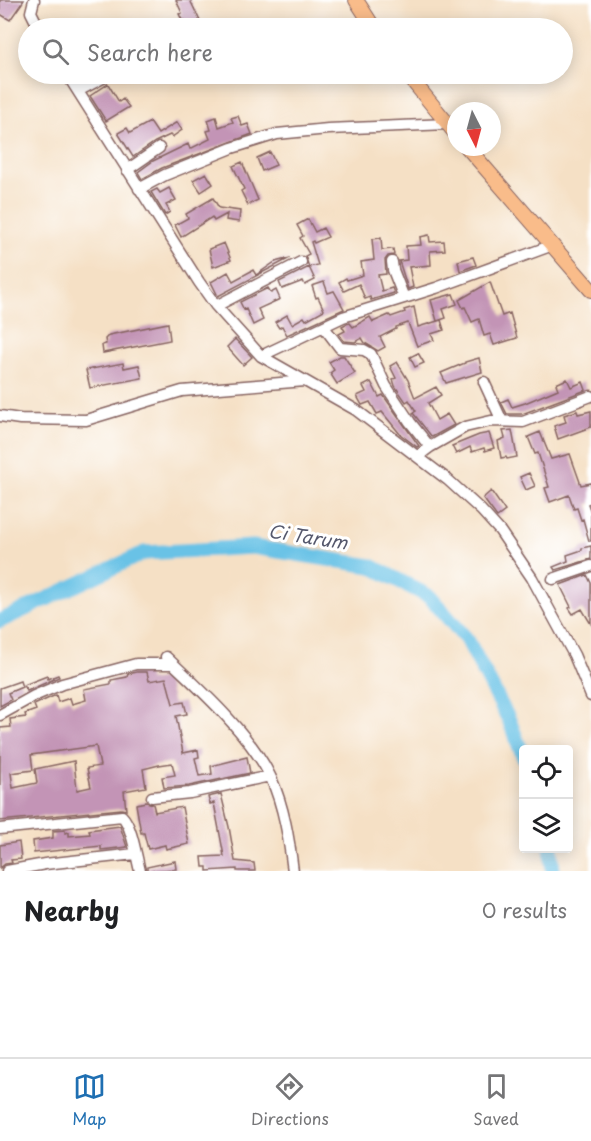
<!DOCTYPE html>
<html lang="en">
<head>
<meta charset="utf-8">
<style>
	body { margin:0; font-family:"Playpen Sans",sans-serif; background:#f2f2f2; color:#202124 }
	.controls { position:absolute; right:18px; bottom:18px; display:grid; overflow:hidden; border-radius:6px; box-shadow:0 3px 15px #0003 }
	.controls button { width:54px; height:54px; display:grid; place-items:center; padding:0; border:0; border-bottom:2px solid #e0e0e0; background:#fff; color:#202124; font:30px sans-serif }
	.compass { position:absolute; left:447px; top:102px; width:54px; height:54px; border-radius:50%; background:#fff; box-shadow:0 3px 15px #0003; rotate:174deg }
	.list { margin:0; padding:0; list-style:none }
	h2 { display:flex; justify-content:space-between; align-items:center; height:78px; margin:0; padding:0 24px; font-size:26px }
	h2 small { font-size:20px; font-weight:400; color:#757577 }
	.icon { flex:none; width:33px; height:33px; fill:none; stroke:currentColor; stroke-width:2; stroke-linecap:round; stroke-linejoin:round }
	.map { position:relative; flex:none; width:591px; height:871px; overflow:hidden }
	.search { position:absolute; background:#fff; box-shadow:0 3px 15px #0003; left:18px; right:18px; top:18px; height:66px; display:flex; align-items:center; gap:15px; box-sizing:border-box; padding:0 21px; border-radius:33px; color:#757577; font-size:22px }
	.sheet { height:186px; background:#fff }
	nav { display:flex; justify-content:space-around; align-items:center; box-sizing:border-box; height:84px; border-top:2px solid #e0e0e0; background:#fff; font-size:16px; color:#757577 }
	nav a { display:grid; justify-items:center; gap:3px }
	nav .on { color:#1f6fb2 }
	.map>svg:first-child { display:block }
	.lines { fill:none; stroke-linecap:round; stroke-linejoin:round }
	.river { stroke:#69c2e6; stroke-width:15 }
	.building { fill:#c394b6; fill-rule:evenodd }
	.minor-casing { stroke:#866361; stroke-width:13 }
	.major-casing { stroke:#866361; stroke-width:16 }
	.minor { stroke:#fff; stroke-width:10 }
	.major { stroke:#f9bc8a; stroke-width:14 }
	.labels { text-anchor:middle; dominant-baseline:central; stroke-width:6; stroke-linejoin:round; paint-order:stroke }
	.water-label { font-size:18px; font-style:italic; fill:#55586c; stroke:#fff }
</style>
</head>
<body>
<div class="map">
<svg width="591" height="871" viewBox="0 0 591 871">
	<rect width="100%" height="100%" fill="#fff"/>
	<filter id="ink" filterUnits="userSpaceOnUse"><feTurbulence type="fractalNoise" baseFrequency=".0167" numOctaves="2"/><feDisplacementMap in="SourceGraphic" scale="12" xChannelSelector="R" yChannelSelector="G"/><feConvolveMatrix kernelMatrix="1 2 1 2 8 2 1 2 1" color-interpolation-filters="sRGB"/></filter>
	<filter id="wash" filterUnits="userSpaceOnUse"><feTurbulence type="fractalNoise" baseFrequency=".008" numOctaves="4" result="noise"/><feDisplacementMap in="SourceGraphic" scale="24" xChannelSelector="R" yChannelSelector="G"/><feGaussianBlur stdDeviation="1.35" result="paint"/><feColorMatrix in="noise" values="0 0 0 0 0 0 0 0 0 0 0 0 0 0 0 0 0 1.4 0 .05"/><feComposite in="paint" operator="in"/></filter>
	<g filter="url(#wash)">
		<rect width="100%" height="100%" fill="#f5e0c5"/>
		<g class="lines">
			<path class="river" d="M 0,621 L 144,553 L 253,547 L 371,566 L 430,597 L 468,641 L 509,720 L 524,758
				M 551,848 L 553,871"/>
		</g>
		<g id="blocks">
			<path class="building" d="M 0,0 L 24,0 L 10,20 L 0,14 Z
				M 176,0 L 190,0 L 200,21 L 190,25 L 188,21 L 182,20 L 179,14 L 182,13 Z
				M 108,84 L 119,102 L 123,99 L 129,107 L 106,121 L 90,96 Z
				M 238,116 L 242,126 L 248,124 L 252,134 L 162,168 L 142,179 L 138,172 L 153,161 L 188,144 L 190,149 L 210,139 L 207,131 L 211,130 L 208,120 L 216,117 L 219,127 L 233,122 L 231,118 Z
				M 150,122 L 158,134 L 177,122 L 182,130 L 172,137 L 170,135 L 155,142 L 133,157 L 118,133 L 127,128 L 130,133 Z
				M 270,152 L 276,165 L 262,171 L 257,158 Z
				M 242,162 L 258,200 L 248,205 L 241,191 L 244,189 L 233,166 Z
				M 206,173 L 213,184 L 201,192 L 193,180 Z
				M 169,188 L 176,200 L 166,205 L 170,212 L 165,215 L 151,192 L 157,189 L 160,193 Z
				M 213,198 L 219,208 L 240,211 L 239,222 L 226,220 L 227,214 L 214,221 L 212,217 L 181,237 L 175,225 L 188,218 L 186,214 Z
				M 308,219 L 315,232 L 323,228 L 328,237 L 314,243 L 313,241 L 311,242 L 318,265 L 309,267 L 305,256 L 309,254 L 300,238 L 303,236 L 297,225 Z
				M 429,235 L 430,242 L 444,241 L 445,250 L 430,251 L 431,265 L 409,267 L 413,287 L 408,289 L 399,261 L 407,260 L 406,246 L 421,245 L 420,237 Z
				M 381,238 L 382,250 L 393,249 L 394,255 L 388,256 L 385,260 L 386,274 L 378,275 L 382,291 L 392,288 L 394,293 L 371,300 L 370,297 L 365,299 L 359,284 L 344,291 L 339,282 L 346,278 L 347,280 L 363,275 L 361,262 L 374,260 L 372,239 Z
				M 224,243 L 231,260 L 213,267 L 209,249 Z
				M 473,257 L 476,265 L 460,271 L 458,261 Z
				M 290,258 L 218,296 L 211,282 L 228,272 L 233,281 L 253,270 L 256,275 L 275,262 Z
				M 309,267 L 315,280 L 305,285 L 303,281 L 282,289 L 279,282 Z
				M 324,282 L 328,293 L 334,291 L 344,309 L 287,335 L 282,326 L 279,328 L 275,322 L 287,315 L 292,324 L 304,317 L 306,320 L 324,310 L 318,297 L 316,298 L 312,286 Z
				M 490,282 L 502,316 L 510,313 L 517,338 L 494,345 L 490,334 L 484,336 L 479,319 L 472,322 L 465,307 L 463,308 L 459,300 Z
				M 268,288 L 271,293 L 276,290 L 280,299 L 258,309 L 263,320 L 253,325 L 246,309 L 244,310 L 240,302 Z
				M 453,294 L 457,304 L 443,309 L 446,318 L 437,321 L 431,300 Z
				M 414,307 L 418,327 L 441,320 L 444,330 L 431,334 L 434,340 L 417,346 L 408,323 L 396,327 L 396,329 L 380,337 L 385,347 L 378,351 L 365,343 L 362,338 L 355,342 L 344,341 L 339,334 L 345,331 L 342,326 L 346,324 L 350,323 L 353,327 L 370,317 L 373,322 L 389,315 L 391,317 L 405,312 L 404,310 Z
				M 168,323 L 170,340 L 103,353 L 102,345 L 106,344 L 105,339 L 109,335 Z
				M 235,339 L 252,357 L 243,365 L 227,347 Z
				M 418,353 L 424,363 L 415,367 L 410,357 Z
				M 340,356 L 344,356 L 355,373 L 337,384 L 330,373 L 334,370 L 329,362 Z
				M 479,358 L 482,372 L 446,383 L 441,373 L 465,363 L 465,362 Z
				M 397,362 L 408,380 L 415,398 L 436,387 L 441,395 L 428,403 L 437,420 L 447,414 L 454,425 L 432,437 L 413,413 L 416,411 L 409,400 L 406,402 L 395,386 L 393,379 L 396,378 L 390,366 Z
				M 123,363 L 124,368 L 139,365 L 142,378 L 90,388 L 86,370 Z
				M 567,379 L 571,387 L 583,382 L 586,390 L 522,414 L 507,414 L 501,402 L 508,399 L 512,407 L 525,403 L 558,389 L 556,384 Z
				M 371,382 L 379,397 L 383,395 L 419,446 L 417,447 L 400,434 L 382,412 L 377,414 L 370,402 L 362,405 L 357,396 L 366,392 L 363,386 Z
				M 577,411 L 578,414 L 591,411 L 591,427 L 558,439 L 554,426 L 566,422 L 564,415 Z
				M 512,430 L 517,457 L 507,459 L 506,457 L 501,458 L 498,441 L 505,438 L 503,431 Z
				M 540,432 L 551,459 L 570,454 L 581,485 L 591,483 L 591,503 L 588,504 L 591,512 L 591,541 L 589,541 L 583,519 L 581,520 L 577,508 L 574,509 L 569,495 L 550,502 L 545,488 L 549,487 L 538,453 L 535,454 L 528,437 Z
				M 489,433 L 494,448 L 485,451 L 484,448 L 472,452 L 470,447 L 456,454 L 452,446 L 479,435 Z
				M 529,473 L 535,486 L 526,490 L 520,477 Z
				M 491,491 L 505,511 L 497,517 L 483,498 Z
				M 591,546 L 591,559 L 555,570 L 553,567 L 568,561 L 567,555 L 582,550 L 582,548 Z
				M 587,575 L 591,583 L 591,624 L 582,609 L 573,614 L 569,608 L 571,607 L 560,585 Z
				M 137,672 L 147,672 L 149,681 L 166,678 L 173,704 L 184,702 L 187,714 L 176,716 L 183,753 L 198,750 L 199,757 L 195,758 L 199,776 L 212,774 L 211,766 L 247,757 L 250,773 L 189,786 L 164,788 L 162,777 L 175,775 L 172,763 L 159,765 L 143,769 L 146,787 L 124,791 L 126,810 L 121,809 L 0,821 L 0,728 L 11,727 L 10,719 L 26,717 L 25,714 L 36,710 L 34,705 L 56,695 L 58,702 L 70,698 L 72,704 L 86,700 L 84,689 L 111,684 L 111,680 L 127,677 L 128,674 ZM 96,746 L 100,766 L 87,768 L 91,787 L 77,790 L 74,761 L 35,769 L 37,783 L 13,788 L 11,773 L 33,770 L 31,755 Z
				M 58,675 L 59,677 L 27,691 L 24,685 L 47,676 L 48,679 Z
				M 20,681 L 22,687 L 8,693 L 11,700 L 0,706 L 0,688 Z
				M 221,794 L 229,827 L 235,861 L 254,863 L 255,871 L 237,871 L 237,869 L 207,871 L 207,867 L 203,867 L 202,857 L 224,856 L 214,803 L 210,804 L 208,797 Z
				M 146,802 L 153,804 L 155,812 L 182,807 L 189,844 L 166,849 L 165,845 L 148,849 L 144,833 L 141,833 L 136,804 Z
				M 120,826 L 127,847 L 101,850 L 101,846 L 34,853 L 33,841 L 53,838 L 53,831 L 65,830 L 65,833 L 69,832 L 69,836 L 90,834 L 89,830 Z
				M 19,842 L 21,859 L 11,860 L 12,863 L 5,864 L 0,868 L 0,845 Z
				M 175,861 L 176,869 L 147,871 L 147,867 Z"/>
		</g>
	</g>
	<g filter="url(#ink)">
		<use href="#blocks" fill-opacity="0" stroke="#866361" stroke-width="1.5"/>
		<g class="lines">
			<defs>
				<path id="minor" d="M 34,0 L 31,12 L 39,28
					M 181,28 L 183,27
					M 67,74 L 199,282 L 216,306 L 261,356 L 356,410 L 448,480 L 481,510 L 500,531 L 532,578 L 574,655 L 591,696
					M 78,91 L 110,74
					M 127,170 L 159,148
					M 139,189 L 165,175 L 232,148 L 277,134 L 328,129 L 448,124
					M 392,262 L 393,270 L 404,298
					M 216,306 L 301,262
					M 324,327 L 340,348 L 364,350 L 371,354 L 386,386 L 410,422 L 430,447
					M 261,356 L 343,317 L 436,288 L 553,245
					M 484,382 L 502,421
					M 0,416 L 20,419 L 86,420 L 182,391 L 305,381
					M 418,456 L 430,447 L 465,427 L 491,421 L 523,422 L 591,396
					M 553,579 L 591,566
					M 166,657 C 200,689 252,736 271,778 C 284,807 289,839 293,871
					M 0,715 L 34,696 L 62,684 L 136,664 L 173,664
					M 152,797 L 190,793 L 270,776
					M 0,829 L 122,816 C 132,826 136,856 140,871
					M 7,871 L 45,864 L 135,854"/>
				<path id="major" d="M 356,0 L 374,28
					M 407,74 L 456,134
					M 467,147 L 591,290"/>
			</defs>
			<use href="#minor" class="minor-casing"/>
			<use href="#major" class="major-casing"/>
			<use href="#minor" class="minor"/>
			<use href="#major" class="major"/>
		</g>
	</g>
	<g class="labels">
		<g class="water-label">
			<text transform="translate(308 536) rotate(9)">Ci Tarum</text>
		</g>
	</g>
</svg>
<div class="controls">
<button><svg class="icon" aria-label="locate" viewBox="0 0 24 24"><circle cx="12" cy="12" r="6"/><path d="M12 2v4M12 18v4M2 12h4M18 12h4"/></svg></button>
<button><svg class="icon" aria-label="layers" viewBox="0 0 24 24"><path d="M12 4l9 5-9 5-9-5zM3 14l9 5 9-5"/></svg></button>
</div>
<svg class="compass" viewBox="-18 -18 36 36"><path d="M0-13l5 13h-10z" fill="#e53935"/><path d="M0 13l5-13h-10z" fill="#757577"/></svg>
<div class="search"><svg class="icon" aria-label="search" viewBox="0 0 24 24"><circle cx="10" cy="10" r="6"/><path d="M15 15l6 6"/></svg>Search here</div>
</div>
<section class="sheet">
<h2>Nearby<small>0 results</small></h2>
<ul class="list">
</ul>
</section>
<nav>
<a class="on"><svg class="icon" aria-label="map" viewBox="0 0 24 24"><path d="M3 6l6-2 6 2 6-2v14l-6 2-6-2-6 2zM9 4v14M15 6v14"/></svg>Map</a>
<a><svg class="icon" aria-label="directions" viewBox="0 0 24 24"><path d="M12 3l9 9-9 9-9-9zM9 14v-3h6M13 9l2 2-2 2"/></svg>Directions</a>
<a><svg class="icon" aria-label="saved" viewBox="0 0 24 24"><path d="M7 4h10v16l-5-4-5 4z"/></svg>Saved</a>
</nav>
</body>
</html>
